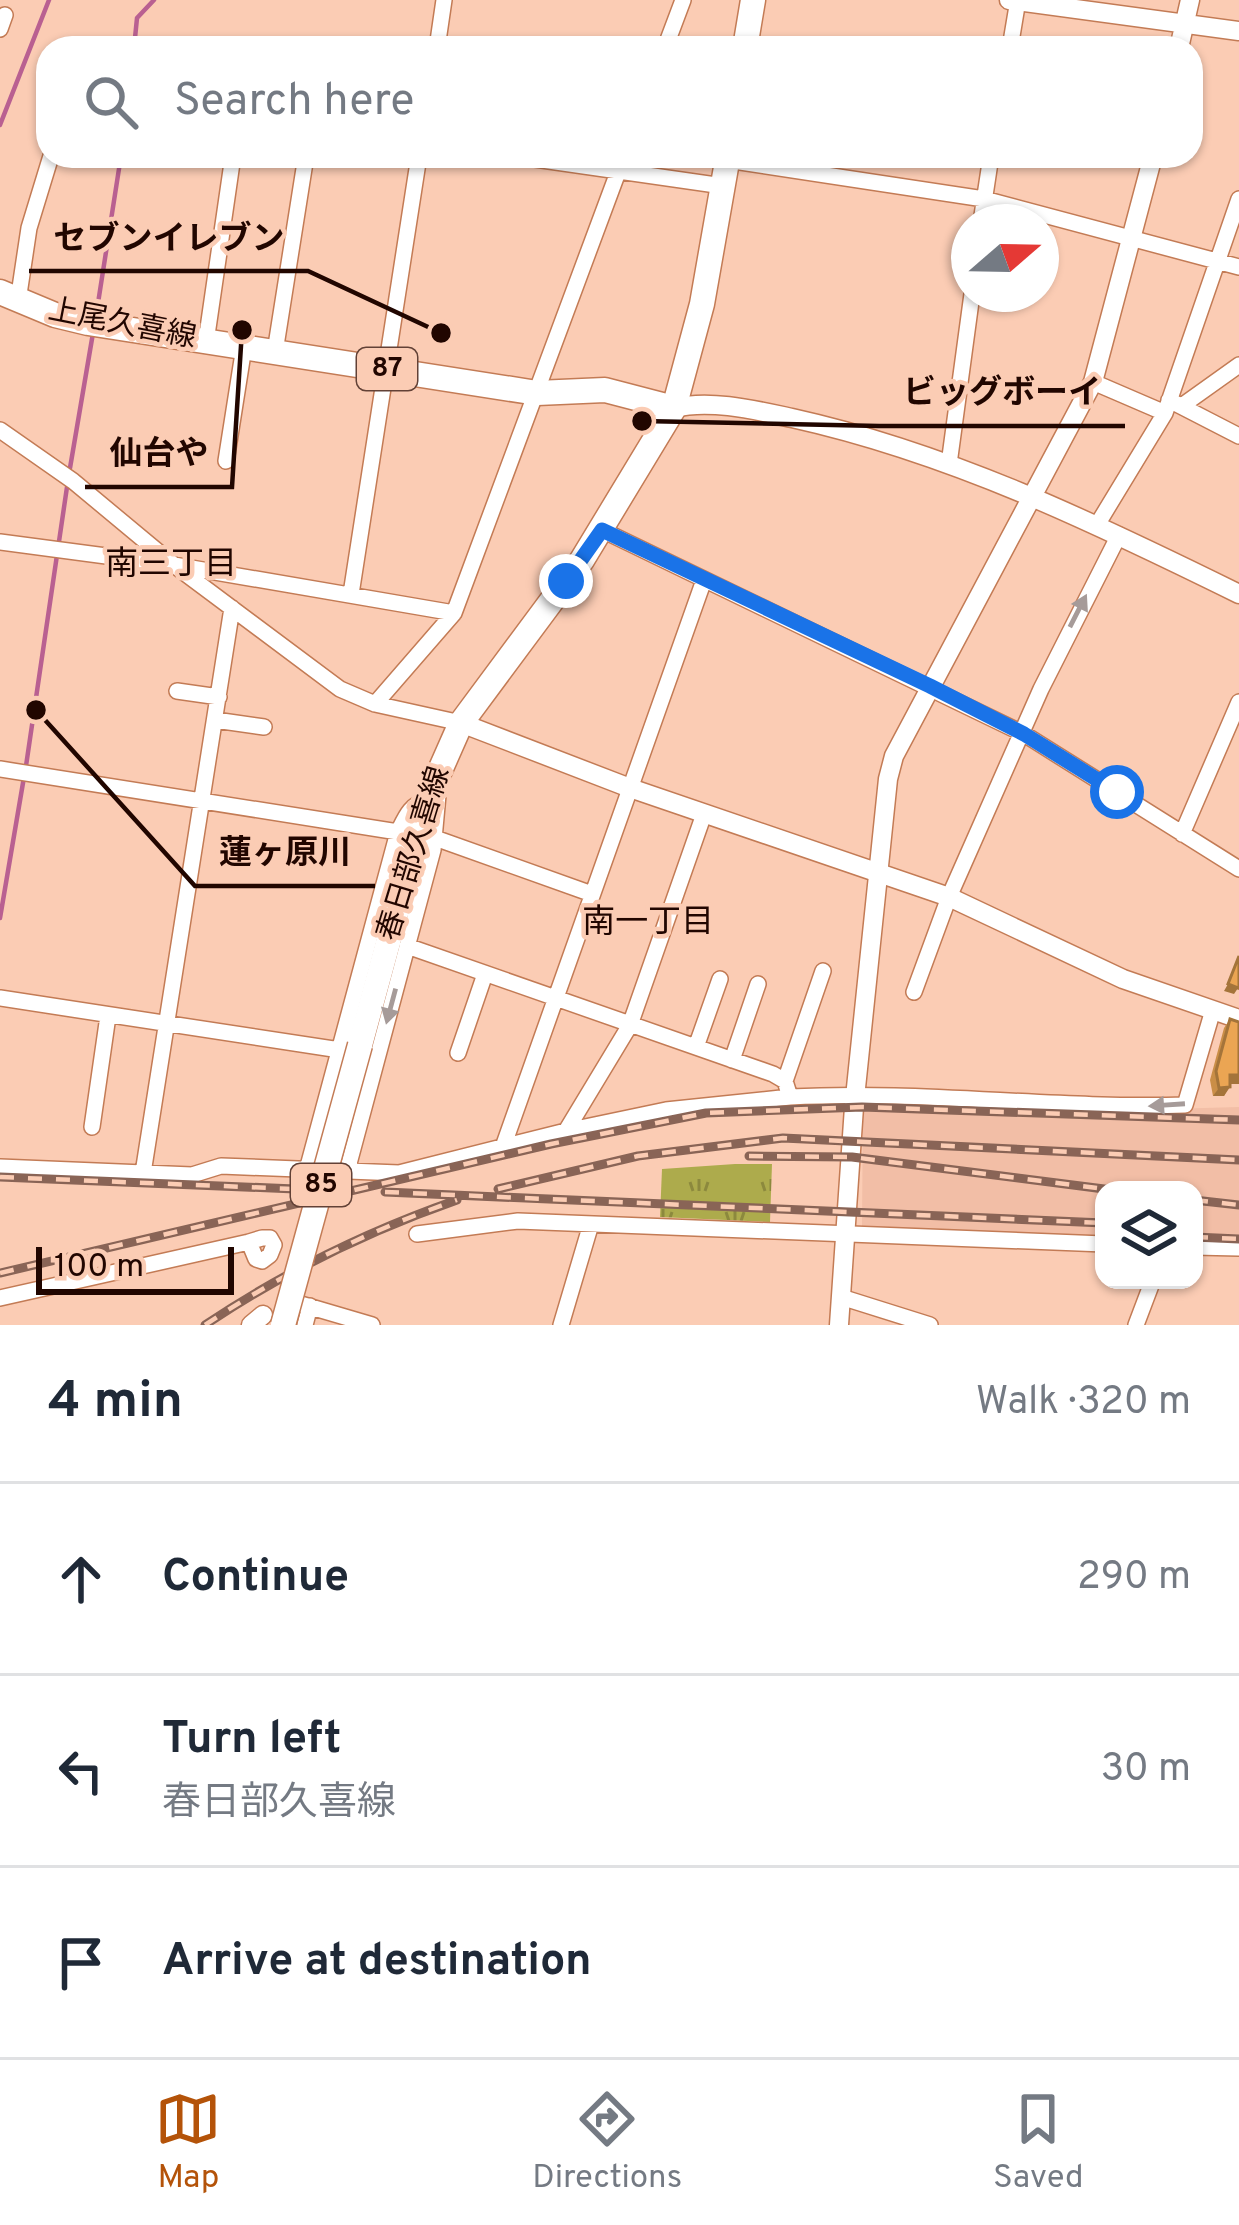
<!DOCTYPE html>
<html lang="en">
<head>
<meta charset="utf-8">
<style>
	body { margin:0; font-family:Overpass,"Noto Sans JP",sans-serif; background:#f2f2f3; color:#1f2937 }
	.controls { position:absolute; right:36px; bottom:36px; display:grid; overflow:hidden; border-radius:24px; box-shadow:0 3px 9px #0004 }
	.controls button { width:108px; height:108px; display:grid; place-items:center; padding:0; border:0; border-bottom:3px solid #e0e1e3; background:#fff; color:#1f2937; font:60px sans-serif }
	.compass { position:absolute; left:951px; top:204px; width:108px; height:108px; border-radius:50%; background:#fff; box-shadow:0 3px 9px #0004; rotate:70deg }
	.scale { position:absolute; left:36px; bottom:30px; width:198px; box-sizing:border-box; padding-left:12px; border:6px solid #210600; border-top:0; font-size:33px; line-height:42px; white-space:nowrap; color:#210600; -webkit-text-stroke:9px #fbccb4; paint-order:stroke }
	.stop { position:absolute; width:36px; height:36px; margin:-27px; border:9px solid #1a73e8; border-radius:50%; background:#fff }
	.stop.end { background:#1a73e8; border-color:#fff; box-shadow:0 3px 12px #0008 }
	.list { margin:0; padding:0; list-style:none }
	h2 { display:flex; justify-content:space-between; align-items:center; height:156px; margin:0; padding:0 48px; font-size:51px }
	h2 small { font-size:39px; font-weight:400; color:#747a83 }
	.list li { display:grid; grid-template-columns:78px 1fr auto; gap:36px; align-items:center; box-sizing:border-box; height:192px; padding:0 48px; border-top:3px solid #e0e1e3 }
	.list b { display:block; font-size:45px; white-space:nowrap }
	.list p { margin:0; font-size:39px; white-space:nowrap; color:#747a83 }
	.list em { font-size:39px; font-style:normal; color:#747a83 }
	.icon { flex:none; width:66px; height:66px; fill:none; stroke:currentColor; stroke-width:2; stroke-linecap:round; stroke-linejoin:round }
	.map { position:relative; flex:none; width:1239px; height:1325px; overflow:hidden }
	.search { position:absolute; background:#fff; box-shadow:0 3px 9px #0004; left:36px; right:36px; top:36px; height:132px; display:flex; align-items:center; gap:30px; box-sizing:border-box; padding:0 42px; border-radius:36px; color:#747a83; font-size:45px }
	.sheet { height:732px; background:#fff }
	nav { display:flex; justify-content:space-around; align-items:center; box-sizing:border-box; height:168px; border-top:3px solid #e0e1e3; background:#fff; font-size:33px; color:#747a83 }
	nav a { display:grid; justify-items:center; gap:6px }
	nav .on { color:#b45309 }
	.map>svg:first-child { display:block }
	.built { fill:#f2bea6 }
	.park { fill:url(#park-tufts) }
	.lines { fill:none; stroke-linecap:round; stroke-linejoin:round }
	.stream { stroke:#b96091; stroke-width:4.5 }
	.minor-casing { stroke:#c37b55; stroke-width:18 }
	.tertiary-casing { stroke:#c37b55; stroke-width:21 }
	.primary-casing { stroke:#c37b55; stroke-width:27 }
	.minor { stroke:#fff; stroke-width:15 }
	.tertiary { stroke:#fff; stroke-width:18 }
	.primary { stroke:#fff; stroke-width:24 }
	.rail-casing { stroke:#896456; stroke-width:9 }
	.rail { stroke:#fbccb4; stroke-width:4.5; stroke-dasharray:14; stroke-linecap:butt }
	.primary-bridge-casing { stroke:#c37b55; stroke-width:27; stroke-linecap:butt }
	.primary-bridge { stroke:#fff; stroke-width:24 }
	.wall { fill:#ca8e47 }
	.shaded-wall { fill:#a4743a }
	.building { fill:#eba553; stroke:#a4743a; stroke-width:3 }
	.oneway { fill:#a69b99 }
	.route { stroke:#1a73e8; stroke-width:15 }
	.labels { text-anchor:middle; dominant-baseline:central; stroke-width:9; stroke-linejoin:round; paint-order:stroke }
	.shield { fill:#fbccb4; stroke:#624136; stroke-width:3 }
	.shield-label { font-size:27px; font-weight:bold; fill:#210600 }
	.street-label { font-size:30px; fill:#210600; stroke:#fbccb4 }
	.neighbourhood-label { font-size:33px; fill:#210600; stroke:#fbccb4 }
	.leader { fill:none; stroke:#210600; stroke-width:4.5 }
	.callout-dot { fill:#210600; stroke:#fbccb4; stroke-width:4.5 }
	.callout-label { font-size:33px; text-anchor:middle; font-weight:bold; fill:#210600; stroke:#fbccb4; stroke-width:9; stroke-linejoin:round; paint-order:stroke }
</style>
</head>
<body>
<div class="map">
<svg width="1239" height="1325" viewBox="0 0 1239 1325">
	<defs>
		<pattern id="park-tufts" width="24" height="20" patternUnits="userSpaceOnUse" patternTransform="scale(3)"><rect width="24" height="20" fill="#adab4c"/><path d="M3 7l-1-3M5 7V3M7 7l1-3M15 17l-1-3M17 17v-4M19 17l1-3" fill="none" stroke="#8c893d"/></pattern>
	</defs>
	<rect width="100%" height="100%" fill="#fbccb4"/>
	<path class="built" d="M 863,1101 L 1133,1110 L 1239,1107 L 1239,1244 L 1194,1242 L 1194,1190 L 1104,1190 L 1104,1238 L 862,1227 Z"/>
	<path class="park" d="M 735,1164 L 772,1164 L 770,1222 L 660,1217 L 662,1169 Z"/>
	<g class="lines">
		<path class="stream" d="M 134,48 L 137,18 L 154,0
			M 0,125 L 49,0
			M 96,316 L 121,156
			M 70,468 L 93,333
			M 26,766 L 67,487
			M 0,918 L 24,777"/>
		<defs>
			<path id="minor" d="M 0,29 L 5,15
				M 746,43 L 777,48
				M 437,48 L 444,0
				M 665,48 L 683,0
				M 1010,48 L 1018,0
				M 514,156 L 723,186
				M 727,160 L 984,199 L 1239,267
				M 981,222 L 991,156
				M 18,301 L 29,228 L 51,156
				M 206,342 L 233,156
				M 275,352 L 306,156
				M 1093,382 L 1165,413
				M 1169,400 L 1239,436
				M 1183,405 L 1239,365
				M 0,430 L 73,481 L 174,565 L 340,689 L 375,704 L 461,723
				M 226,461 L 244,347
				M 949,464 L 972,294
				M 1097,525 L 1165,413 L 1239,199
				M 602,530 L 1024,734 L 1239,869
				M 0,542 L 174,565 L 454,613
				M 351,594 L 419,156
				M 177,691 L 219,697
				M 375,704 L 454,613 L 624,156
				M 215,720 L 264,727
				M 0,769 L 398,832
				M 704,814 L 630,1025 L 566,1131 L 666,1110 L 790,1097
				M 1182,834 L 1239,702
				M 435,838 L 592,894
				M 407,946 L 773,1074 L 785,1081 L 790,1097 C 922,1090 1053,1109 1185,1105 L 1213,1010
				M 914,992 L 949,897 L 1041,689 L 1119,535
				M 0,998 L 340,1050
				M 696,1047 L 720,979
				M 458,1053 L 485,974
				M 732,1060 L 758,984
				M 785,1081 L 823,971
				M 92,1127 L 108,1016
				M 503,1147 L 704,580
				M 0,1167 L 192,1175 L 221,1166 L 399,1173 L 566,1131
				M 307,1170 L 398,832 C 405,818 410,804 427,800
				M 347,1171 L 433,850 L 439,784
				M 143,1173 L 232,608
				M 417,1234 L 518,1221 L 1104,1244
				M 262,1238 L 270,1238 L 274,1245 L 270,1255 L 262,1261 L 256,1259 L 249,1242 Z
				M 1194,1247 L 1239,1248
				M 841,1297 L 930,1325
				M 0,1298 L 249,1242
				M 287,1300 L 372,1325
				M 305,1325 L 310,1306
				M 561,1325 L 591,1224
				M 1136,1325 L 1153,1280"/>
			<path id="tertiary" d="M 1009,0 L 1239,31
				M 1179,48 L 1190,0
				M 674,408 C 710,399 755,410 792,418 C 950,453 1095,523 1239,594
				M 461,723 L 630,788 L 949,897 L 1123,979 L 1239,1019
				M 251,1325 L 263,1315
				M 839,1325 L 854,1107 L 888,779 L 894,756 L 1093,382 L 1153,156"/>
			<path id="primary" d="M 745,48 L 753,0
				M 0,292 L 55,315 L 88,323 L 537,393 L 605,390 L 674,408
				M 360,1045 L 427,800 L 461,723 L 582,560 L 674,408 L 702,304 L 728,156"/>
		</defs>
		<use href="#minor" class="minor-casing"/>
		<use href="#tertiary" class="tertiary-casing"/>
		<use href="#primary" class="primary-casing"/>
		<use href="#minor" class="minor"/>
		<use href="#tertiary" class="tertiary"/>
		<use href="#primary" class="primary"/>
		<defs>
			<path id="rail" d="M 749,1156 L 852,1157 L 1112,1190
				M 0,1177 L 319,1190
				M 498,1189 L 638,1156 L 783,1138 L 1239,1160
				M 385,1192 L 1104,1223
				M 1194,1200 L 1239,1205
				M 1194,1237 L 1239,1239
				M 0,1273 L 551,1144 L 706,1113 L 862,1107 L 1239,1120
				M 205,1325 C 284,1272 368,1231 457,1200"/>
		</defs>
		<use href="#rail" class="rail-casing"/>
		<use href="#rail" class="rail"/>
		<defs>
			<path id="primary-bridge" d="M 283,1325 L 360,1045"/>
		</defs>
		<use href="#primary-bridge" class="primary-bridge-casing"/>
		<use href="#primary-bridge" class="primary-bridge"/>
	</g>
	<path class="wall" d="M 1230,1019 L 1239,1022 L 1239,1084 L 1230,1084 L 1224,1096 L 1213,1096 L 1210,1080 L 1224,1028 Z"/>
	<path class="shaded-wall" d="M 1228,984 L 1238,988 L 1234,994 L 1224,991 Z
		M 1230,1075 L 1239,1075 L 1239,1084 L 1223,1084 Z
		M 1230,1087 L 1224,1096 L 1213,1096 L 1219,1088 Z"/>
	<path class="building" d="M 1239,956 L 1239,986 L 1238,988 L 1228,984 Z
		M 1230,1019 L 1239,1022 L 1239,1075 L 1230,1075 L 1230,1087 L 1219,1088 L 1216,1071 Z"/>
	<defs><path id="oneway-solid" d="M-6-.8H1V-3.2L6.5 0L1 3.2V.8H-6Z" transform="scale(3)"/></defs>
	<g class="oneway">
		<use href="#oneway-solid" transform="translate(1078 611) rotate(-63)"/>
		<use href="#oneway-solid" transform="translate(391 1006) rotate(105)"/>
		<use href="#oneway-solid" transform="translate(1167 1105) rotate(176)"/>
	</g>
	<g class="lines">
		<path class="route" d="M 566,581 L 602,530 L 930,686 L 1024,734 L 1117,792"/>
	</g>
	<g class="labels">
		<g class="shield">
			<rect x="357" y="348" width="60" height="42" rx="9"/>
			<rect x="291" y="1164" width="60" height="42" rx="9"/>
		</g>
		<g class="shield-label">
			<text x="387" y="369">87</text>
			<text x="321" y="1185">85</text>
		</g>
		<g class="street-label">
			<text transform="translate(122 325) rotate(11)">上尾久喜線</text>
			<text transform="translate(415 854) rotate(-73)">春日部久喜線</text>
		</g>
		<g class="neighbourhood-label">
			<text x="171" y="566">南三丁目</text>
			<text x="648" y="924">南一丁目</text>
		</g>
	</g>
	<path class="leader" d="M441 333L308 271H29M642 421L879 426H1125M242 330L232 487H85M36 710L195 886H375"/>
	<g class="callout-dot">
		<circle cx="441" cy="333" r="12"/>
		<circle cx="642" cy="421" r="12"/>
		<circle cx="242" cy="330" r="12"/>
		<circle cx="36" cy="710" r="12"/>
	</g>
	<g class="callout-label">
		<text x="169" y="249">セブンイレブン</text>
		<text x="1002" y="403">ビッグボーイ</text>
		<text x="159" y="464">仙台や</text>
		<text x="285" y="863">蓮ヶ原川</text>
	</g>
</svg>
<div class="controls">
<button><svg class="icon" aria-label="layers" viewBox="0 0 24 24"><path d="M12 4l9 5-9 5-9-5zM3 14l9 5 9-5"/></svg></button>
</div>
<svg class="compass" viewBox="-18 -18 36 36"><path d="M0-13l5 13h-10z" fill="#e53935"/><path d="M0 13l5-13h-10z" fill="#747a83"/></svg>
<div class="scale">100 m</div>
<div class="stop" style="left:1117px;top:792px"></div>
<div class="stop end" style="left:566px;top:581px"></div>
<div class="search"><svg class="icon" aria-label="search" viewBox="0 0 24 24"><circle cx="10" cy="10" r="6"/><path d="M15 15l6 6"/></svg>Search here</div>
</div>
<section class="sheet">
<h2>4 min<small>Walk · 320 m</small></h2>
<ul class="list">
<li><svg class="icon" aria-label="ahead" viewBox="0 0 24 24"><path d="M12 20V5M6 11l6-6 6 6"/></svg><div><b>Continue</b></div><em>290 m</em></li>
<li><svg class="icon" aria-label="left" viewBox="0 0 24 24"><path d="M17 20v-9H6M10 6l-5 5 5 5"/></svg><div><b>Turn left</b><p>春日部久喜線</p></div><em>30 m</em></li>
<li><svg class="icon" aria-label="arrive" viewBox="0 0 24 24"><path d="M6 21V4h12l-3 4 3 4H6"/></svg><div><b>Arrive at destination</b></div></li>
</ul>
</section>
<nav>
<a class="on"><svg class="icon" aria-label="map" viewBox="0 0 24 24"><path d="M3 6l6-2 6 2 6-2v14l-6 2-6-2-6 2zM9 4v14M15 6v14"/></svg>Map</a>
<a><svg class="icon" aria-label="directions" viewBox="0 0 24 24"><path d="M12 3l9 9-9 9-9-9zM9 14v-3h6M13 9l2 2-2 2"/></svg>Directions</a>
<a><svg class="icon" aria-label="saved" viewBox="0 0 24 24"><path d="M7 4h10v16l-5-4-5 4z"/></svg>Saved</a>
</nav>
</body>
</html>
